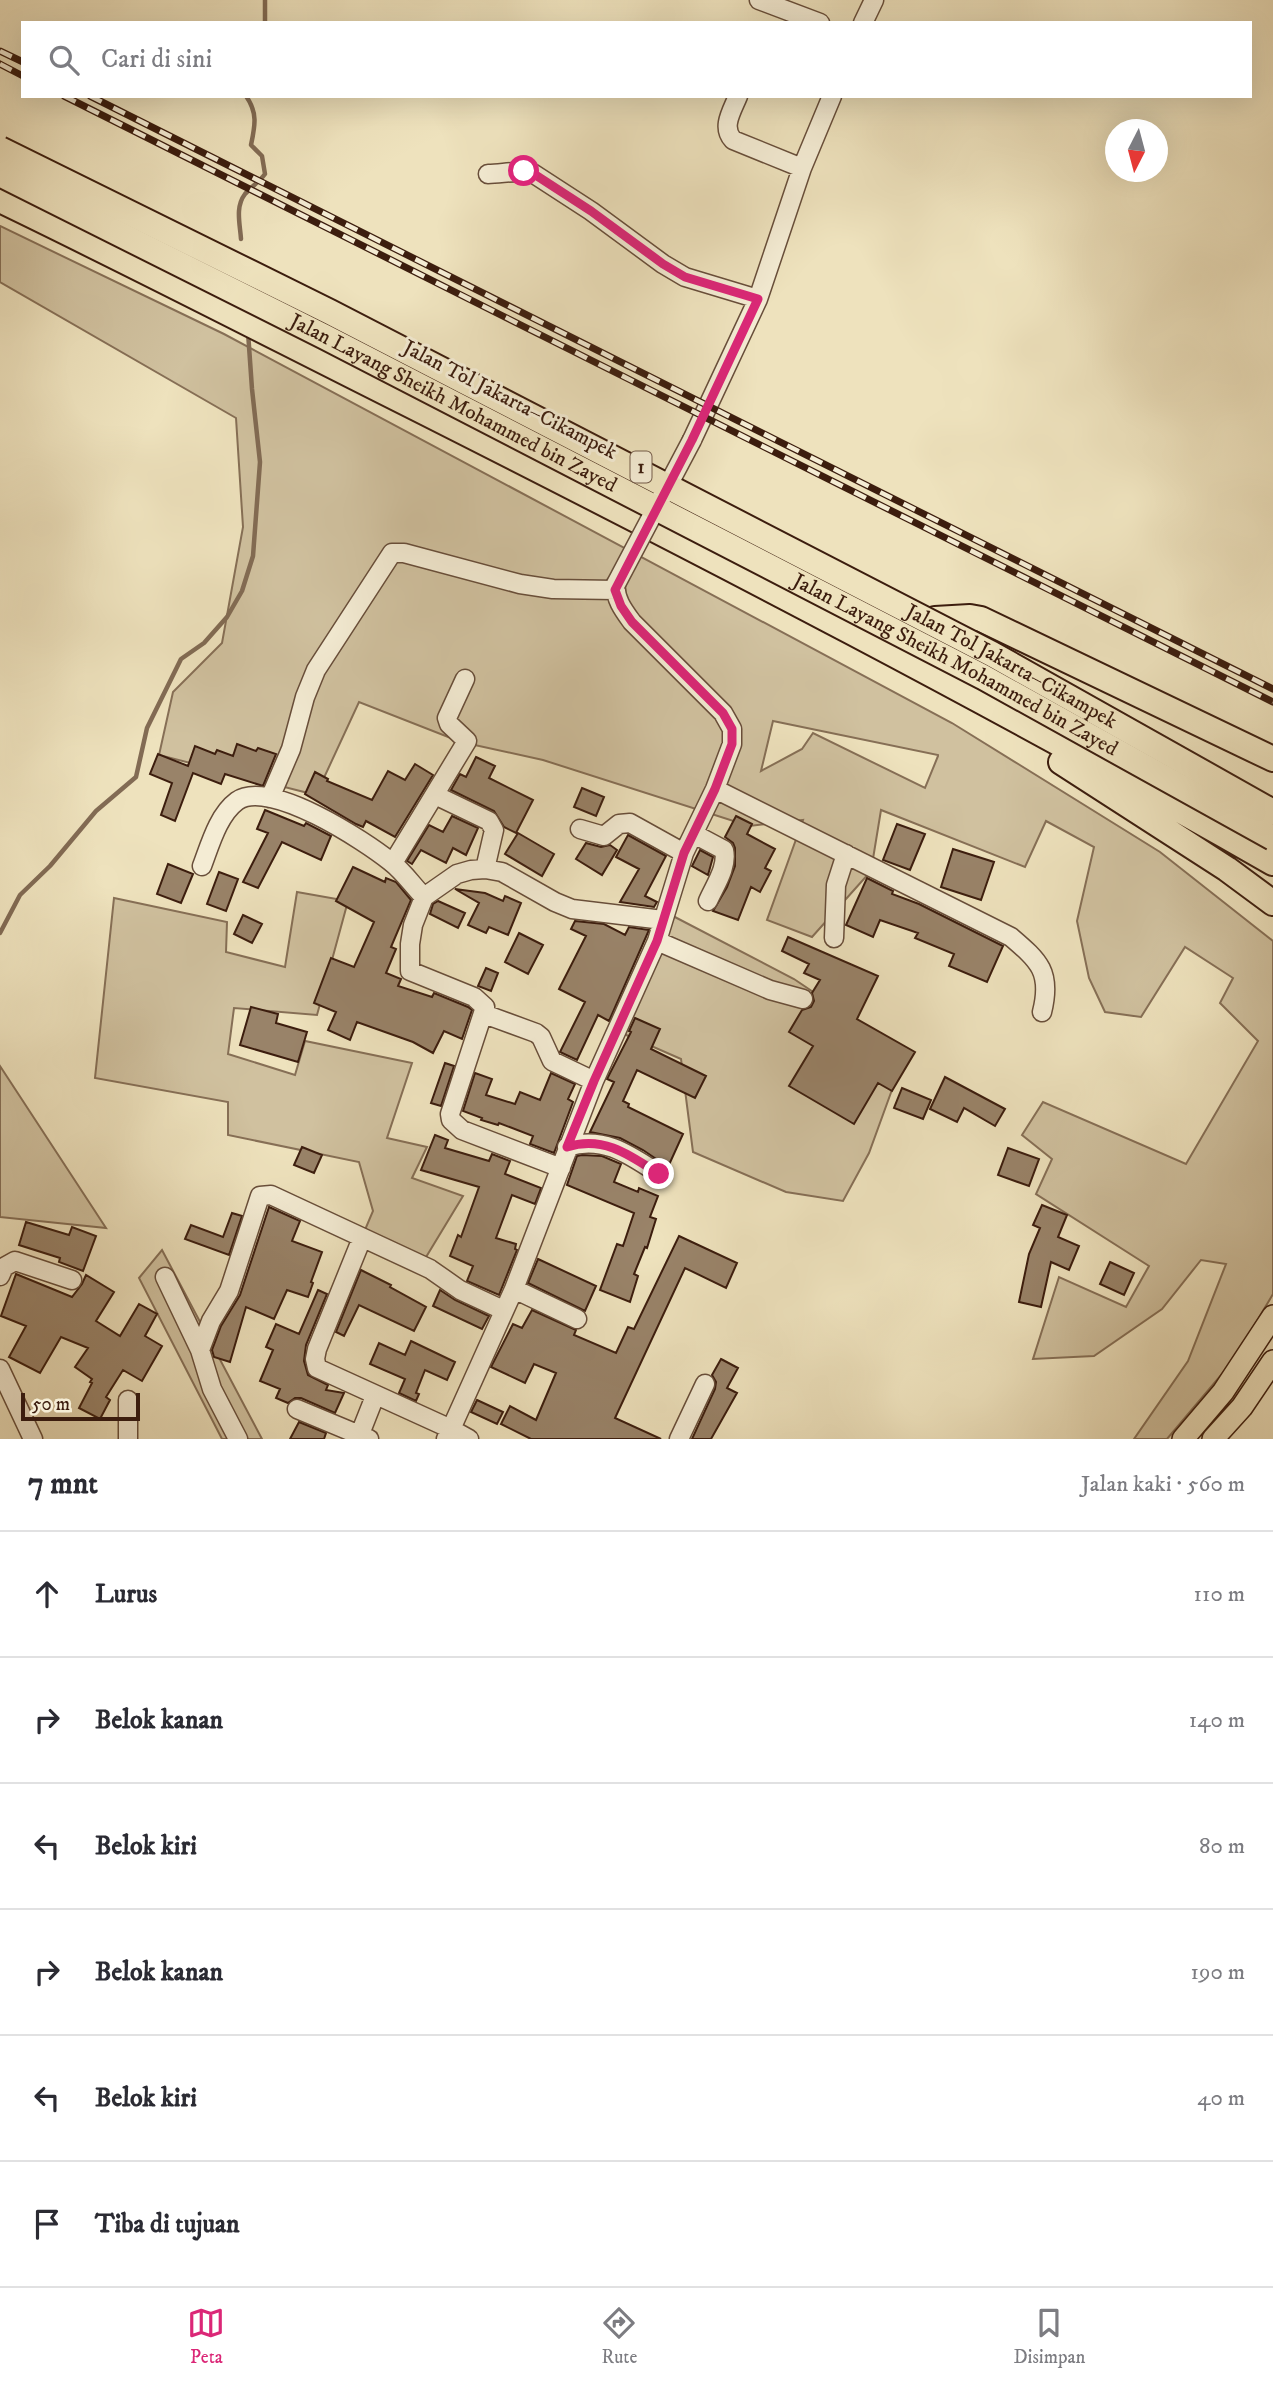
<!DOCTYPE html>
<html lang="id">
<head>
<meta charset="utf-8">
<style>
	body { margin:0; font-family:"IM FELL DW Pica",serif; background:#f7f7f7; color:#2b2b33 }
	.compass { position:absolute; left:1105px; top:119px; width:63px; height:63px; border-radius:50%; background:#fff; box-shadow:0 7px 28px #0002; rotate:186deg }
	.scale { position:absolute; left:21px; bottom:18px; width:119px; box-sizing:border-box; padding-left:7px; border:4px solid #3c1d0e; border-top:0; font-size:19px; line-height:24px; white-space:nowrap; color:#3c1d0e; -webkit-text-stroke:5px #f4ecd4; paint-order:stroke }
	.stop { position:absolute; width:21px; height:21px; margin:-16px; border:5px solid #db2777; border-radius:50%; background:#fff }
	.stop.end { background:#db2777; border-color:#fff; box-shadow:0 2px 7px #0008 }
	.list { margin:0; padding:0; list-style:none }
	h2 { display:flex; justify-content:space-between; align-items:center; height:91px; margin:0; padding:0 28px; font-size:30px }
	h2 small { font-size:23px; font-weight:400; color:#7c7c81 }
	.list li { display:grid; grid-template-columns:46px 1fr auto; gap:21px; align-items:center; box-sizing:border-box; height:126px; padding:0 28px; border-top:2px solid #e1e1e2 }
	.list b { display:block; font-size:26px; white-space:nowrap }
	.list em { font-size:23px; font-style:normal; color:#7c7c81 }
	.icon { flex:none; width:38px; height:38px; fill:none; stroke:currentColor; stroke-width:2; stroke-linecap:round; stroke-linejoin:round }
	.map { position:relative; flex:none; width:1273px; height:1439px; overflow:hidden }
	.search { position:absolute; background:#fff; box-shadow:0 7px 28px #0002; left:21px; right:21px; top:21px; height:77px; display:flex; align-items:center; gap:18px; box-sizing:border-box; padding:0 24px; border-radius:0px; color:#7c7c81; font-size:26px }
	.sheet { height:847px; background:#fff }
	nav { display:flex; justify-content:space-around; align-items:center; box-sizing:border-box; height:98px; border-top:2px solid #e1e1e2; background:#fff; font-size:19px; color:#7c7c81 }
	nav a { display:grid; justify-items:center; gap:4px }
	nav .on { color:#db2777 }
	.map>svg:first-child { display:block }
	.green { fill:#d0c19f; stroke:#866f56; stroke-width:2; fill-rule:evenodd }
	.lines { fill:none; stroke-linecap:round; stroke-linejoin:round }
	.stream { stroke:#826b54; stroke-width:4.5 }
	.building { fill:#998369; stroke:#3c1d0e; stroke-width:2 }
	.minor-casing { stroke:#684e3a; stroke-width:21 }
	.major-casing { stroke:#3c1d0e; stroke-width:24 }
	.highway-casing { stroke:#3c1d0e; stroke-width:28 }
	.minor { stroke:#f4ecd4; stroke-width:18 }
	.major { stroke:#eee2bd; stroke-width:21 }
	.highway { stroke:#eee2bd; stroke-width:24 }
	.rail-casing { stroke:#3c1d0e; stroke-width:7 }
	.rail { stroke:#f4ecd4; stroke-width:4.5; stroke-dasharray:13; stroke-linecap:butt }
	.minor-bridge-casing { stroke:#684e3a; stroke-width:21; stroke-linecap:butt }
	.highway-bridge-casing { stroke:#3c1d0e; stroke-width:28; stroke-linecap:butt }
	.minor-bridge { stroke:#f4ecd4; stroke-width:18 }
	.highway-bridge { stroke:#eee2bd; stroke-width:24 }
	.route { stroke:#db2777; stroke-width:9 }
	.labels { text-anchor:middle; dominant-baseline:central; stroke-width:6; stroke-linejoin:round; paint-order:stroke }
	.shield { fill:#f4ecd4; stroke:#735b49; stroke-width:2 }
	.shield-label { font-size:19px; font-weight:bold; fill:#3c1d0e }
	.street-label { font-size:21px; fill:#3c1d0e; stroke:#f4ecd4 }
</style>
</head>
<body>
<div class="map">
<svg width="1273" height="1439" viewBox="0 0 1273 1439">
	<rect width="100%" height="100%" fill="#eee2bd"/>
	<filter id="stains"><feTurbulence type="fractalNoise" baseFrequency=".00286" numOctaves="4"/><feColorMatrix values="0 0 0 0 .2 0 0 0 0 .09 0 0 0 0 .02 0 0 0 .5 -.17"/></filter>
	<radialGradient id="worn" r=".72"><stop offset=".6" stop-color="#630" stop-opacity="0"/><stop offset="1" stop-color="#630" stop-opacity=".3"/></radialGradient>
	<path class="green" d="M 0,226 L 224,334 L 952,723 L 1160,852 L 1273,941 L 1273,1294 L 1233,1361 L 1167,1439 L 1134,1439 L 1188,1361 L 1226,1264 L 1201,1260 L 1162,1309 L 1094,1356 L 1033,1359 L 1059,1277 L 1126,1307 L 1149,1266 L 1036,1194 L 1052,1159 L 1022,1135 L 1043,1102 L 1186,1164 L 1258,1041 L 1220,1003 L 1233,978 L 1185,947 L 1141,1017 L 1105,1012 L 1089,978 L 1077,921 L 1094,847 L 1046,821 L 1025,867 L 881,810 L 871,871 L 812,937 L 767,920 L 803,820 L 749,826 L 543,760 L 461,742 L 359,702 L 316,795 L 159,755 L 173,692 L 222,643 L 243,527 L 236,418 L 0,282 ZM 773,721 L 938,755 L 938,756 L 925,788 L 813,733 L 802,749 L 761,771 Z
		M 297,892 L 348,901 L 317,1015 L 234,1008 L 228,1054 L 295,1075 L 305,1041 L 412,1063 L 387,1138 L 427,1147 L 412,1178 L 463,1196 L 420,1267 L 359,1244 L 373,1211 L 359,1162 L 228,1135 L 228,1102 L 95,1078 L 114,898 L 227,922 L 226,952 L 285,967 Z
		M 671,915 L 794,979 L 905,1054 L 869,1153 L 843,1201 L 786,1192 L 693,1152 L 681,1059 L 617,1031 Z
		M 0,1066 L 106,1228 L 0,1217 Z
		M 162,1250 L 262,1439 L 222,1439 L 139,1278 Z"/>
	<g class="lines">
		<path class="stream" d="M 265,23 L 265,0
			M 241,239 C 240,224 235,207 245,194 C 251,187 259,182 265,174 L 262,156 L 251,145 C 255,126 258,113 246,96
			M 0,933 L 20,895 L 50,866 L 96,811 L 136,777 L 147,728 L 181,659 L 204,643 L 227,617 L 242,591 L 253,556 L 260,462 L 252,389 L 248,332"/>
	</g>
	<path class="building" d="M 237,744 L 256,751 L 258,748 L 276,754 L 263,786 L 225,774 L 221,784 L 193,773 L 175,821 L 161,815 L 172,783 L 150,774 L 158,754 L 188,766 L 195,746 L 215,754 L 217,750 L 233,756 Z
		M 476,757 L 495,766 L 489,778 L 533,800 L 516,833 L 504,827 L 494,811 L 451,790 L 460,774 L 466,777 Z
		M 415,764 L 433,775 L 395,837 L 366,821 L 363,827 L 356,824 L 305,794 L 315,772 L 328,779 L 327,781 L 372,800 L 388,771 L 405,780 Z
		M 582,788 L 604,797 L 596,816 L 574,807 Z
		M 265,810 L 304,826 L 306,823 L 331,836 L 321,860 L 282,842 L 258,888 L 243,882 L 268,833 L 257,829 Z
		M 452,816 L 478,828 L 466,855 L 453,848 L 446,863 L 421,850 L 412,864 L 407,861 L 429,825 L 443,832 Z
		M 736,816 L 752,824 L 747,834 L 775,849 L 765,868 L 771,871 L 760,892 L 751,887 L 738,920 L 713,911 L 727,887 L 735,866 L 735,848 L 733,843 L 725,837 Z
		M 897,824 L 925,834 L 910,870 L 883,860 Z
		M 518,833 L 554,854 L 542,876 L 505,854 Z
		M 628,835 L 666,856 L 645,896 L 657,902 L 654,907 L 620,902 L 639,869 L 616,857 Z
		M 586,843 L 601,847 L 610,845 L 617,850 L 602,875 L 576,859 Z
		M 953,849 L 994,862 L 981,900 L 941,887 Z
		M 700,850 L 713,857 L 708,875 L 692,866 Z
		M 168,864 L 193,874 L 181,903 L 157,894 Z
		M 353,867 L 385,882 L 386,878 L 396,882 L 411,900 L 391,947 L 396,949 L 386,973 L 401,979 L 398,986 L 432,997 L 434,993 L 468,1007 L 472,1010 L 462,1039 L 444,1031 L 433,1053 L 413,1042 L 357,1022 L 350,1040 L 328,1030 L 336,1012 L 314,1003 L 331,958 L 354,967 L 374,922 L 336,901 Z
		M 219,872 L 238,879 L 226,911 L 207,904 Z
		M 867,878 L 893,891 L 892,894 L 919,904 L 1003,946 L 987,982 L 949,966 L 954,954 L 915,938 L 918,933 L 880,920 L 873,937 L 846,925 Z
		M 455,889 L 485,893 L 503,901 L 505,896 L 521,903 L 508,935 L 489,927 L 486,933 L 468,925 L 479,903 Z
		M 438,901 L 465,913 L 458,928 L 430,914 L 433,904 Z
		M 243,915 L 262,924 L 252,943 L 234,934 Z
		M 575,921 L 604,924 L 625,935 L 629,927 L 649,930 L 609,1021 L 598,1015 L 577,1060 L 560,1052 L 585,1002 L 559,989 L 586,936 L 571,929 Z
		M 519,933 L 543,945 L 528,974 L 505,962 Z
		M 788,937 L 878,976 L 857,1019 L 915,1052 L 892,1091 L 878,1083 L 854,1124 L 789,1086 L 813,1046 L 789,1032 L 802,1010 L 811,1007 L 814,1001 L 812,993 L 820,980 L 804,973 L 809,964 L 782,951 Z
		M 486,968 L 498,973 L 491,991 L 478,986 Z
		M 251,1007 L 278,1014 L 276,1023 L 307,1032 L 298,1062 L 240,1045 Z
		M 635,1018 L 660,1029 L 651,1049 L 706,1076 L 695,1098 L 637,1070 L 623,1101 L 629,1104 L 628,1107 L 683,1134 L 668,1167 L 643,1150 L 620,1138 L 590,1132 L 614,1082 L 607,1079 L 631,1032 L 629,1031 Z
		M 445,1063 L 454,1066 L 441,1106 L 431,1103 Z
		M 475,1073 L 492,1079 L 486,1095 L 515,1104 L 520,1092 L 540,1100 L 551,1073 L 575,1084 L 568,1099 L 573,1102 L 554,1153 L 530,1144 L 533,1136 L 499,1123 L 498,1125 L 481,1120 L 482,1118 L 463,1111 Z
		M 945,1077 L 1005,1109 L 995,1126 L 964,1108 L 957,1122 L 930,1109 Z
		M 902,1088 L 931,1100 L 923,1119 L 894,1108 Z
		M 435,1135 L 448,1140 L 445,1148 L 489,1161 L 492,1154 L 510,1161 L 505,1174 L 541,1188 L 535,1204 L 512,1195 L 496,1238 L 516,1244 L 515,1249 L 517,1250 L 499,1295 L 467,1281 L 473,1266 L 450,1256 L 458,1235 L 461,1237 L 479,1187 L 421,1170 Z
		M 302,1147 L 322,1155 L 314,1173 L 294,1165 Z
		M 1008,1148 L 1039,1159 L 1029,1186 L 998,1175 Z
		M 582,1155 L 602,1156 L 621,1164 L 614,1182 L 638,1192 L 639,1188 L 658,1196 L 650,1217 L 656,1219 L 647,1248 L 645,1247 L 634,1274 L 638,1276 L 630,1302 L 600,1290 L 617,1244 L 623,1246 L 634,1213 L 567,1185 L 577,1156 Z
		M 1042,1205 L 1067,1215 L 1058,1237 L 1079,1246 L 1069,1270 L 1051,1262 L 1041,1307 L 1019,1302 L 1029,1254 L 1040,1228 L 1033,1225 Z
		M 269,1207 L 300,1221 L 292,1241 L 322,1252 L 311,1282 L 313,1283 L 308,1297 L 287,1290 L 274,1319 L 246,1307 L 230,1362 L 214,1357 L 212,1350 L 221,1326 L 240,1295 Z
		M 232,1213 L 242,1216 L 229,1255 L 185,1239 L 191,1225 L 223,1237 Z
		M 26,1222 L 69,1235 L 72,1227 L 96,1236 L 83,1271 L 59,1262 L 60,1258 L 19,1245 Z
		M 679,1236 L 737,1263 L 726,1288 L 685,1268 L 615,1418 L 661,1439 L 531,1439 L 501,1424 L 510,1406 L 536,1420 L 556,1373 L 534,1364 L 525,1383 L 491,1367 L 513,1324 L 522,1328 L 532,1310 L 576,1330 L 574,1335 L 616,1353 L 628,1327 L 634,1329 Z
		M 538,1259 L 596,1286 L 585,1311 L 528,1283 Z
		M 1110,1262 L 1134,1273 L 1124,1295 L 1100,1284 Z
		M 361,1270 L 391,1285 L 390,1287 L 426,1307 L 414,1331 L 359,1305 L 344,1336 L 336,1332 Z
		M 16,1274 L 72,1297 L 82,1284 L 86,1275 L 114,1292 L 96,1321 L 120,1336 L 139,1304 L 157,1314 L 145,1336 L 162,1346 L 142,1381 L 123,1370 L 106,1397 L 110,1400 L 100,1419 L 79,1408 L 92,1383 L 90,1382 L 92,1379 L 75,1367 L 88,1348 L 61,1337 L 40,1373 L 9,1357 L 26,1326 L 1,1316 Z
		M 318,1290 L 327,1294 L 306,1345 L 304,1361 L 308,1375 L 328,1385 L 326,1390 L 344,1393 L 335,1413 L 301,1398 L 295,1398 L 288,1403 L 276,1398 L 280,1389 L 260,1381 L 273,1350 L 266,1347 L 276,1324 L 299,1334 Z
		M 440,1290 L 455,1300 L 489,1316 L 482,1329 L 433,1306 Z
		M 411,1341 L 455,1362 L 447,1380 L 425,1370 L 416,1393 L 419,1394 L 416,1401 L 399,1393 L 405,1379 L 370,1364 L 379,1343 L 405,1355 Z
		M 721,1359 L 738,1368 L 727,1388 L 737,1393 L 711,1439 L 692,1439 L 715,1389 L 716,1382 L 712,1375 Z
		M 477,1400 L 503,1412 L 497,1424 L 471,1412 Z
		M 299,1422 L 326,1433 L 324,1439 L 290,1439 Z"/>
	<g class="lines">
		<defs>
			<path id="minor" d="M 759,0 L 820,23
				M 863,23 L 874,0
				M 738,96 C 732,111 721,127 733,140 L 802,168
				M 488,174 C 503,174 520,169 534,174 L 591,211 L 663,264 L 685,277 L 758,299
				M 692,440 L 758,299 L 802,168 L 832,96
				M 715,789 L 1011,937 C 1039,961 1052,972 1042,1012
				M 435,795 L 489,821 L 494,830 L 485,869
				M 270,798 L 291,749 L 305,697 L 316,670 L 392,553 L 404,553 L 520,584 L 553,589 L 615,590
				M 580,829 L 604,836 L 619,824 L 630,823 L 684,853
				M 694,834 L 724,850 C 728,867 715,885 708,901
				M 393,863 L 467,741 L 449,724 L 447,718 L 465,679
				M 202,866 C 210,845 218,815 237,801 C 269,778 365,841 391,862 C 403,871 413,886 424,897
				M 834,938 L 836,885 L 846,854
				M 657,941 L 770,990 L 803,999
				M 484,1014 L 536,1033 L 541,1037 L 552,1061 L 594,1081
				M 567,1147 C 603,1135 630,1155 659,1174
				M 561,1168 L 462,1130 L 451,1120 L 450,1114 L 485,1007 L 474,997 L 410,971 L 410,944 L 413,925 L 424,897 L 457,874 L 471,870 L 485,869 L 502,872 L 555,902 L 572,909 L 663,920
				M 362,1238 L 317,1349 L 315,1359 L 317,1368 L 451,1429 L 446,1439
				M 0,1276 L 4,1267 L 15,1261 L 72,1280
				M 165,1277 L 200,1350
				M 514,1289 L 577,1319
				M 0,1369 L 33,1439
				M 297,1409 L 369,1439
				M 128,1439 L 128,1400
				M 238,1439 L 212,1389 L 200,1350 L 211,1321 L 229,1291 L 260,1196 L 271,1195 L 430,1269 L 460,1290 L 503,1310
				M 358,1439 L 375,1396
				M 469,1439 L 451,1429 L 514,1289 L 594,1081 L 657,941 L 684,853 L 715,789 L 732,744 L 732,729 L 723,713 L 632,622 C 624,611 614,598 616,584
				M 679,1439 L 705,1384"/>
			<path id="major" d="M 1183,1439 L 1223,1392 L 1273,1316
				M 1213,1439 L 1242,1407 L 1273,1361"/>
			<path id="highway" d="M 0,200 C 143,269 284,342 426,413 C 711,557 995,704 1273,863
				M 935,619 L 970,617 L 981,619 L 1273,759
				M 1061,762 L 1227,869 L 1273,903"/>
		</defs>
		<use href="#minor" class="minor-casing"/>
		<use href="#major" class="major-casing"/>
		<use href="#highway" class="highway-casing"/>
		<use href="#minor" class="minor"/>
		<use href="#major" class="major"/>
		<use href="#highway" class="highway"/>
		<defs>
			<path id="rail" d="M 0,51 L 23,62
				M 0,64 L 23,76
				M 64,96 L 1273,702
				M 90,96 L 1273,689"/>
		</defs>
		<use href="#rail" class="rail-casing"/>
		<use href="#rail" class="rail"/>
		<defs>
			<path id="minor-bridge" d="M 616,584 L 692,440"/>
			<g id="highway-bridge">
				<path id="s1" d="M 0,149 L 330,312 L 992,654 L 1273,812"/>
				<path id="s2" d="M 0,174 L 325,337 L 983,677 L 1273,838"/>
			</g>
		</defs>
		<use href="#minor-bridge" class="minor-bridge-casing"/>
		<use href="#highway-bridge" class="highway-bridge-casing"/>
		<use href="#minor-bridge" class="minor-bridge"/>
		<use href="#highway-bridge" class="highway-bridge"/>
	</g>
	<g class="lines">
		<path class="route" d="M 524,171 L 534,174 L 591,211 L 663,264 L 685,277 L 758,299 L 692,440 L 615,590 L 621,606 L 632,622 L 723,713 L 732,729 L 732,744 L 715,789 L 684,853 L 657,941 L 594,1081 L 567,1147 C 603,1135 630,1155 659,1174"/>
	</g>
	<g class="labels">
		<rect class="shield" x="630.5" y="451.5" width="21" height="31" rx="5"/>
		<g class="shield-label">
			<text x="641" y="467">1</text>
		</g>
		<g class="street-label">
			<text transform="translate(510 400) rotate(27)">Jalan Tol Jakarta–Cikampek</text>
			<text stroke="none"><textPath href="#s2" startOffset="508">Jalan Layang Sheikh Mohammed bin Zayed</textPath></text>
			<text stroke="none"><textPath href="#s1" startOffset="1136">Jalan Tol Jakarta–Cikampek</textPath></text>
			<text stroke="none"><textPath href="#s2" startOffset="1074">Jalan Layang Sheikh Mohammed bin Zayed</textPath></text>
		</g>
	</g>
	<rect width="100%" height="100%" filter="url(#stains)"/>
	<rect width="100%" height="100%" fill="url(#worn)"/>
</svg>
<svg class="compass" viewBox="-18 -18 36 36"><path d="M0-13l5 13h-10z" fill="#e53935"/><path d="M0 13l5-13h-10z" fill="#7c7c81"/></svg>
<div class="scale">50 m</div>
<div class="stop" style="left:524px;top:171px"></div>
<div class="stop end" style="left:659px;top:1174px"></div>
<div class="search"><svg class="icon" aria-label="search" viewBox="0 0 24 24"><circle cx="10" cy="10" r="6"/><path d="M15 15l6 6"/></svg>Cari di sini</div>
</div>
<section class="sheet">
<h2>7 mnt<small>Jalan kaki · 560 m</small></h2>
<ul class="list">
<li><svg class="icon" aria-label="ahead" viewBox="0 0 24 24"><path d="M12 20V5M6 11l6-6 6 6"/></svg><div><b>Lurus</b></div><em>110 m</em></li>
<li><svg class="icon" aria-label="right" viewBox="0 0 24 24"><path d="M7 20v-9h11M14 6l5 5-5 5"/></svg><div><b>Belok kanan</b></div><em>140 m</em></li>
<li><svg class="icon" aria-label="left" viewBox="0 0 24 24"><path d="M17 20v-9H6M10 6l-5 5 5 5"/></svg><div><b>Belok kiri</b></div><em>80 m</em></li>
<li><svg class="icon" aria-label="right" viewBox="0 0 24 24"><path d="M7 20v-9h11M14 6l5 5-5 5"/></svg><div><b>Belok kanan</b></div><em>190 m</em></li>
<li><svg class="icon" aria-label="left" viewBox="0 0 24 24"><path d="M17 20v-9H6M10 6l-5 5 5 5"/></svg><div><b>Belok kiri</b></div><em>40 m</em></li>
<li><svg class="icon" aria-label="arrive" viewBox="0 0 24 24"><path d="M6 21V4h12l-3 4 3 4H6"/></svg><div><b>Tiba di tujuan</b></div></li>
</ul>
</section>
<nav>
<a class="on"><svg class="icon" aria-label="map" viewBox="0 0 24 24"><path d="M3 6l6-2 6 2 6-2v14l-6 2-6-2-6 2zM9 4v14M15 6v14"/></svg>Peta</a>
<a><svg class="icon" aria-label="directions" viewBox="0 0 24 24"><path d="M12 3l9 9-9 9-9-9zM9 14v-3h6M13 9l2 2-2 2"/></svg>Rute</a>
<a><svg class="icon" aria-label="saved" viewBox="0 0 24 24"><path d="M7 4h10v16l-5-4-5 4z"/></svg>Disimpan</a>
</nav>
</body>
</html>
